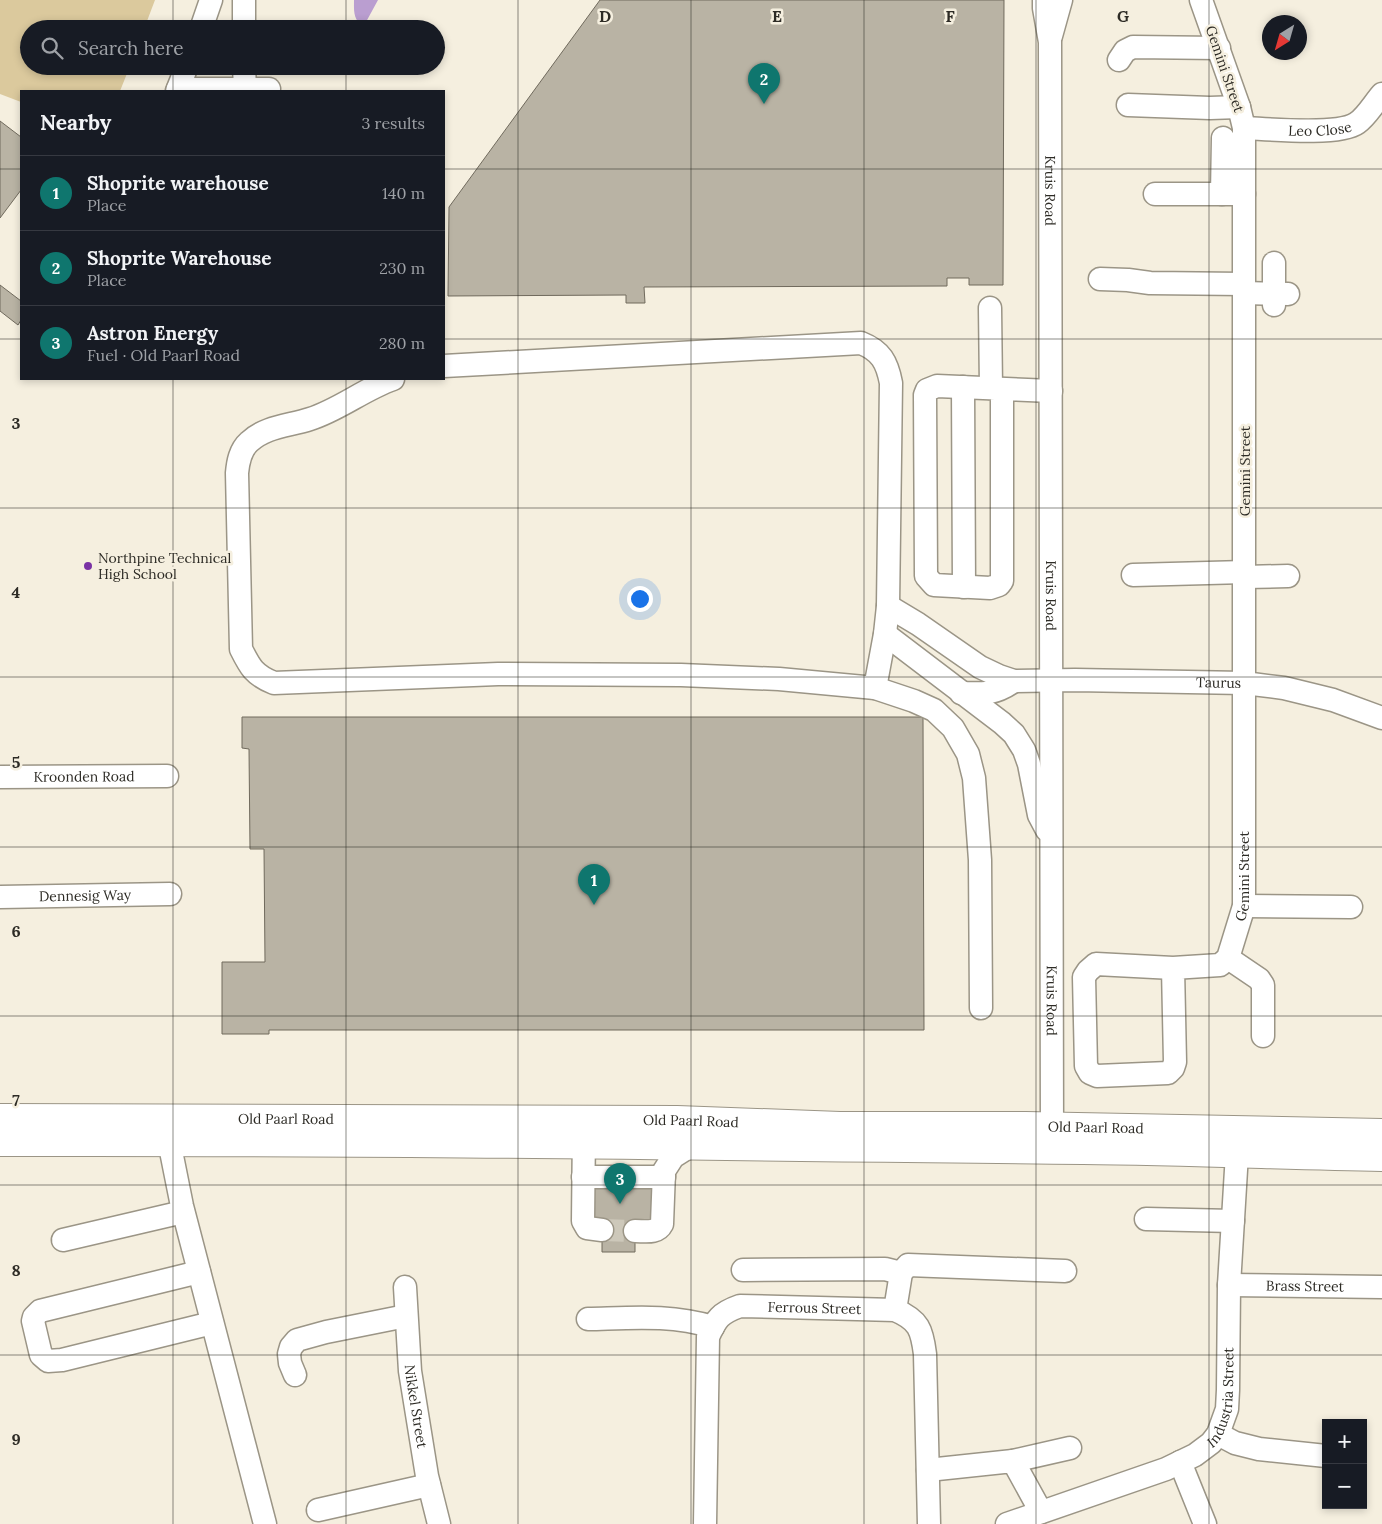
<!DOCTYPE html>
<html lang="en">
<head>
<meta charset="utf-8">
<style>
	body { margin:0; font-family:Lora,serif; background:#242831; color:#f1f3f6 }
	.controls { position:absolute; right:15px; bottom:15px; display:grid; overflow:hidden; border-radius:0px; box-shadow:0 2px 8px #0003 }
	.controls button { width:45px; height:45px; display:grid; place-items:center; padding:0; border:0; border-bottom:1px solid #363941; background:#171b24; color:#f1f3f6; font:25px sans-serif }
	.compass { position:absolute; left:1262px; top:15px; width:45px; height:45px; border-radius:50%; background:#171b24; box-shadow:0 2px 8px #0003; rotate:217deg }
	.you { position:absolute; left:639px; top:598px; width:18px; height:18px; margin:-12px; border:4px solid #fff; border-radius:50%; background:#1a73e8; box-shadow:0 0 0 8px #1a73e833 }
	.badge { display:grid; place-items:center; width:32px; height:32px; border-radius:50%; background:#0f766e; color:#fff; font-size:16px; font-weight:700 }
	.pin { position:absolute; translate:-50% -41px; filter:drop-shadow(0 1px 2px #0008) }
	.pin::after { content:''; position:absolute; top:26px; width:18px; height:15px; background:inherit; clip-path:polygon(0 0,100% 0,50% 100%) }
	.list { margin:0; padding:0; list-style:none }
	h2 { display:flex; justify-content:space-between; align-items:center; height:65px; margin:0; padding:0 20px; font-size:21px }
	h2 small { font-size:16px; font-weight:400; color:#9ea1a6 }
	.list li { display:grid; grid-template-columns:32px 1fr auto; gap:15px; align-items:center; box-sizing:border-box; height:75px; padding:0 20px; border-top:1px solid #363941 }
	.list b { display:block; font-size:19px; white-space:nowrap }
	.list p { margin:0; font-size:16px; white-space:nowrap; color:#9ea1a6 }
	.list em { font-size:16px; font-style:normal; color:#9ea1a6 }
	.icon { flex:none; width:28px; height:28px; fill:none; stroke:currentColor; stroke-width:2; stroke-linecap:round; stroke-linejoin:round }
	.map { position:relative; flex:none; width:1382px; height:1524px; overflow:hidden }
	.search { position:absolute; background:#171b24; box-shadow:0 2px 8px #0003; left:20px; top:20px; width:425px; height:55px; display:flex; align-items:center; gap:12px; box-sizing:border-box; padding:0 18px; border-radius:28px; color:#9ea1a6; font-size:19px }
	.panel { position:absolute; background:#171b24; box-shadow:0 2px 8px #0003; left:20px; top:90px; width:425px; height:290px; border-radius:0px }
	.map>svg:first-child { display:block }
	.green { fill:#dbc99d }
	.water { fill:#ba9ed0 }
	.building { fill:#b9b3a4; stroke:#706a5d }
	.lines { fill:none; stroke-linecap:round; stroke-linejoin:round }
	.minor-tunnel { stroke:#cdc8ba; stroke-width:22; stroke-dasharray:22 11; stroke-linecap:butt }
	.minor-casing { stroke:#9b9586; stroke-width:25 }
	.major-casing { stroke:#9b9586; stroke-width:30 }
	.minor { stroke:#fff; stroke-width:22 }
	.major { stroke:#fff; stroke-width:28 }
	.grid { fill:none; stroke:#2d2b25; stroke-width:1; stroke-opacity:0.55 }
	.poi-dot { fill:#7a32a4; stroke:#f5efdf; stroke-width:2 }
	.labels { text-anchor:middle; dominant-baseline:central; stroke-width:5; stroke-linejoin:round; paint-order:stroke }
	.street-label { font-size:14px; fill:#2d2b25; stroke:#f5efdf }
	.poi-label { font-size:14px; fill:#2d2b25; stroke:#f5efdf; text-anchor:start }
	.grid-label { font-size:16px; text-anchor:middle; font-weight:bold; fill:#2d2b25; stroke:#f5efdf; stroke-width:5; stroke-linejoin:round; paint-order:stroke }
</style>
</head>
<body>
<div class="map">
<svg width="1382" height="1524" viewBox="0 0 1382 1524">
	<rect width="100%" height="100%" fill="#f5efdf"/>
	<path class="green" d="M 0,0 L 155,0 L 144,29 L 29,29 L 29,66 L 130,66 L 120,91 L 21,91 L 21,102 L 0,94 Z"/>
	<path class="water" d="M 354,0 L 378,0 L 366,22 L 361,24 C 353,19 354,9 354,0 Z"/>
	<path class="building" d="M 600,0 L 1004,0 L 1003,285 L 969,285 L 969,278 L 947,278 L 947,286 L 644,287 L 645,303 L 626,303 L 626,295 L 448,296 L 449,207 Z
		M 0,121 L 21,137 L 21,190 L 0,218 Z
		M 0,285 L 21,301 L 21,320 L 18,325 L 0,311 Z
		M 242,717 L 923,717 L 924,1030 L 269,1030 L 269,1034 L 222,1034 L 222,962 L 265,962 L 264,849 L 250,849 L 249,749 L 242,748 Z
		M 593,1184 L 659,1185 L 659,1222 L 635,1222 L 635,1252 L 602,1252 L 602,1222 L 592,1222 Z"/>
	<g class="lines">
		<path class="minor-tunnel" d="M 602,1230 L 635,1231"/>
		<defs>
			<g id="minor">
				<path d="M 244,0 L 244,29"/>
				<path id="s1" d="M 1044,0 L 1044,8 L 1050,42 L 1052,1144"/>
				<path d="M 201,29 L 211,0"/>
				<path d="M 1051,36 L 1061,0"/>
				<path d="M 1119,60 L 1125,51 L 1133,47 L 1219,48"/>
				<path d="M 244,66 L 245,90"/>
				<path d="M 178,89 L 269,89"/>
				<path d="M 177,91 L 187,66"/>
				<path d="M 1128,105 L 1210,108 L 1239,107"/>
				<path id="s2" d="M 1244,128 C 1268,129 1339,136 1357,123 C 1367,116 1374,103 1382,94"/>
				<path d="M 1155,194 L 1244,194"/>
				<path d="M 1222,194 L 1223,138"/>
				<path d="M 1100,279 L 1128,280 L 1150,283 L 1244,284"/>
				<path d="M 1244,293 L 1288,294"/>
				<path d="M 1274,305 L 1274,263"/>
				<path d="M 990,308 L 991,388"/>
				<path d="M 444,366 L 861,343 C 881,351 887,362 891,383 L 888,606 L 885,634 L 875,688"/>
				<path d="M 393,379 C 364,389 339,410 310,419 C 289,426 266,426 249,442 C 240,450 238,462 237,473 L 241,649 C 250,667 254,675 274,683 L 498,674 L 681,675 L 779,679 L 875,688 L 914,701 L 934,710 L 953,728 L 968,754 L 974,778 L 980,860 L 981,1008"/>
				<path d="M 963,387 L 964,587"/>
				<path d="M 1002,389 L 1002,581 L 999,585 L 990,588 L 934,585 L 926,576 L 925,395 L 927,390 L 937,386 L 1051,391"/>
				<path d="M 1133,575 L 1245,572"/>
				<path d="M 1245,577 L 1288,576"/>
				<path id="s3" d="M 888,606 L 918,624 L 980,667 L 999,676 L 1014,681 L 1075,680 L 1244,683 L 1284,688 L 1333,700 L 1382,718"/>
				<path d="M 885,634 L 1002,723 L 1014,734 L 1024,750 L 1029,764 L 1039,815 L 1047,830"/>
				<path d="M 961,693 C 984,694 996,694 1014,681"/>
				<path id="s4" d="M 0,777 L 167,776"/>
				<path id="s5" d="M 0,897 L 170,894"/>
				<path d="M 1244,906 L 1351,907"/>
				<path d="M 1228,958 L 1259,979 L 1263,985 L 1263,1036"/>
				<path id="s6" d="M 1173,968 L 1175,1062 L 1173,1068 L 1168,1073 L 1097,1076 L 1090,1073 L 1086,1066 L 1084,977 L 1088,971 L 1096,964 L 1173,968 L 1220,965 L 1228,958 L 1244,906 L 1244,128 L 1239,107 L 1201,0"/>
				<path d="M 169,1126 L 169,1141 L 182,1206 L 265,1524"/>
				<path d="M 584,1129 L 583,1221 L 587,1228 L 602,1230"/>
				<path d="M 583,1177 L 664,1177"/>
				<path d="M 1146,1219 L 1233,1221"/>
				<path d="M 635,1231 C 645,1231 657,1234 662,1224 L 664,1171 L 673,1157 L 692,1145"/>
				<path d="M 63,1240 L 183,1212"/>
				<path d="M 743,1270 L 885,1269 L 901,1273"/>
				<path d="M 199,1272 L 40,1311 L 34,1317 L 33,1321 L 41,1355 L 48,1361 L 62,1360 L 212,1323"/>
				<path id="s7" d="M 1229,1285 L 1382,1287"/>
				<path id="s8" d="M 405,1287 L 410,1371 L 427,1476 L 439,1524"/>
				<path d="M 895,1310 L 901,1273 L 908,1265 L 1065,1271"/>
				<path d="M 588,1319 C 631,1318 671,1314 713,1327"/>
				<path d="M 295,1375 L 290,1363 L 289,1354 L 291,1347 L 297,1340 L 326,1332 L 406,1316"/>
				<path d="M 1218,1434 L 1235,1443 L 1259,1449 L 1326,1456"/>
				<path d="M 1013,1461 L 1070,1448"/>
				<path d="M 1180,1462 L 1205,1524"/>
				<path d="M 928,1470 L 1013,1461 L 1041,1512"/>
				<path d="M 318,1510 L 429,1485"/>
				<path id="s9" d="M 705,1524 L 708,1337 C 716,1319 720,1313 740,1306 L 895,1310 C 919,1320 922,1330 925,1354 L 929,1524"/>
				<path id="s10" d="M 1007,1524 L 1166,1469 L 1195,1455 L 1211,1443 L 1218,1434 L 1227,1409 L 1228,1390 L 1229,1285 L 1238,1137"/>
			</g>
			<g id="major">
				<path id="s11" d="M 0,1118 L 677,1120 L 840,1126 L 1026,1126 L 1382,1133"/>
				<path d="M 0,1142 C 361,1141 722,1146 1083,1150 C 1183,1151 1282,1155 1382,1157"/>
			</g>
		</defs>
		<use href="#minor" class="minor-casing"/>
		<use href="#major" class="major-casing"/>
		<use href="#minor" class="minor"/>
		<use href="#major" class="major"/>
	</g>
	<path class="grid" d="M 173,0 L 173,29M 346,0 L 346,29M 518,0 L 518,1524M 691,0 L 691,1524M 864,0 L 864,1524M 1036,0 L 1036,1524M 1209,0 L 1209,1524M 173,66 L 173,91M 346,66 L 346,91M 0,169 L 21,169M 444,169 L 1382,169M 0,339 L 21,339M 444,339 L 1382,339M 173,379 L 173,1524M 346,379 L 346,1524M 0,508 L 1382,508M 0,677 L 1382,677M 0,847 L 1382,847M 0,1016 L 1382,1016M 0,1185 L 1382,1185M 0,1355 L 1382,1355"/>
	<circle class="poi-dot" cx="88" cy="566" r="5"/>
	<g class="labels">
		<g class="street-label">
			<text transform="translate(1225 69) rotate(71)">Gemini Street</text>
			<text stroke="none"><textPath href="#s2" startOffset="76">Leo Close</textPath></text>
			<text stroke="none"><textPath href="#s1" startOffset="191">Kruis Road</textPath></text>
			<text transform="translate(1245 471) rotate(-90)">Gemini Street</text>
			<text stroke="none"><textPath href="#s1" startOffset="596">Kruis Road</textPath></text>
			<text stroke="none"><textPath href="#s3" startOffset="352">Taurus</textPath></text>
			<text stroke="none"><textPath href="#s4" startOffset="84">Kroonden Road</textPath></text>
			<text stroke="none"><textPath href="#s6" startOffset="520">Gemini Street</textPath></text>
			<text stroke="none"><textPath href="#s5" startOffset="85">Dennesig Way</textPath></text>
			<text stroke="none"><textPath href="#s1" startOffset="1001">Kruis Road</textPath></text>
			<text stroke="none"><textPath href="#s11" startOffset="286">Old Paarl Road</textPath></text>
			<text stroke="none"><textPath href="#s11" startOffset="691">Old Paarl Road</textPath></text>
			<text stroke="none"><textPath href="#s11" startOffset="1096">Old Paarl Road</textPath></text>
			<text stroke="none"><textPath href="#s7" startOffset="76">Brass Street</textPath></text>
			<text stroke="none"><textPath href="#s9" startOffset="308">Ferrous Street</textPath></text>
			<text stroke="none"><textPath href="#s10" startOffset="269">Industria Street</textPath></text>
			<text stroke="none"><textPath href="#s8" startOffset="120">Nikkel Street</textPath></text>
		</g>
		<g class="poi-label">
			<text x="98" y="558">Northpine Technical<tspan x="98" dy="16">High School</tspan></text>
		</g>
	</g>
	<g class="grid-label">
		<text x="605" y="22">D</text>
		<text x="777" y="22">E</text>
		<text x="950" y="22">F</text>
		<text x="1123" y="22">G</text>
		<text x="16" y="429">3</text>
		<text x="16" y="598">4</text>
		<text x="16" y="768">5</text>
		<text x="16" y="937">6</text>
		<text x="16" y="1106">7</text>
		<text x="16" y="1276">8</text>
		<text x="16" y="1445">9</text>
	</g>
</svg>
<div class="controls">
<button>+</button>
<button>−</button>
</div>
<svg class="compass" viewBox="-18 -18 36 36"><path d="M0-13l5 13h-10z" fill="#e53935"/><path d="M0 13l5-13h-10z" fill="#9ea1a6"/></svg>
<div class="you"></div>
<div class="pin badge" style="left:594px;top:905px">1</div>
<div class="pin badge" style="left:764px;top:104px">2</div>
<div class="pin badge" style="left:620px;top:1204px">3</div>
<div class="search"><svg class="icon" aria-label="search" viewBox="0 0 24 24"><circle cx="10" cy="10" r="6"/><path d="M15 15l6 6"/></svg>Search here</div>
<section class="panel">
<h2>Nearby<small>3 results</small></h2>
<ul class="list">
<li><span class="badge">1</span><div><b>Shoprite warehouse</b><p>Place</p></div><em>140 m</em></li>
<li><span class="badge">2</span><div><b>Shoprite Warehouse</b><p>Place</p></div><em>230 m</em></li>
<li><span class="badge">3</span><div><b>Astron Energy</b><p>Fuel · Old Paarl Road</p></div><em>280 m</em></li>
</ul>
</section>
</div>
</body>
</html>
